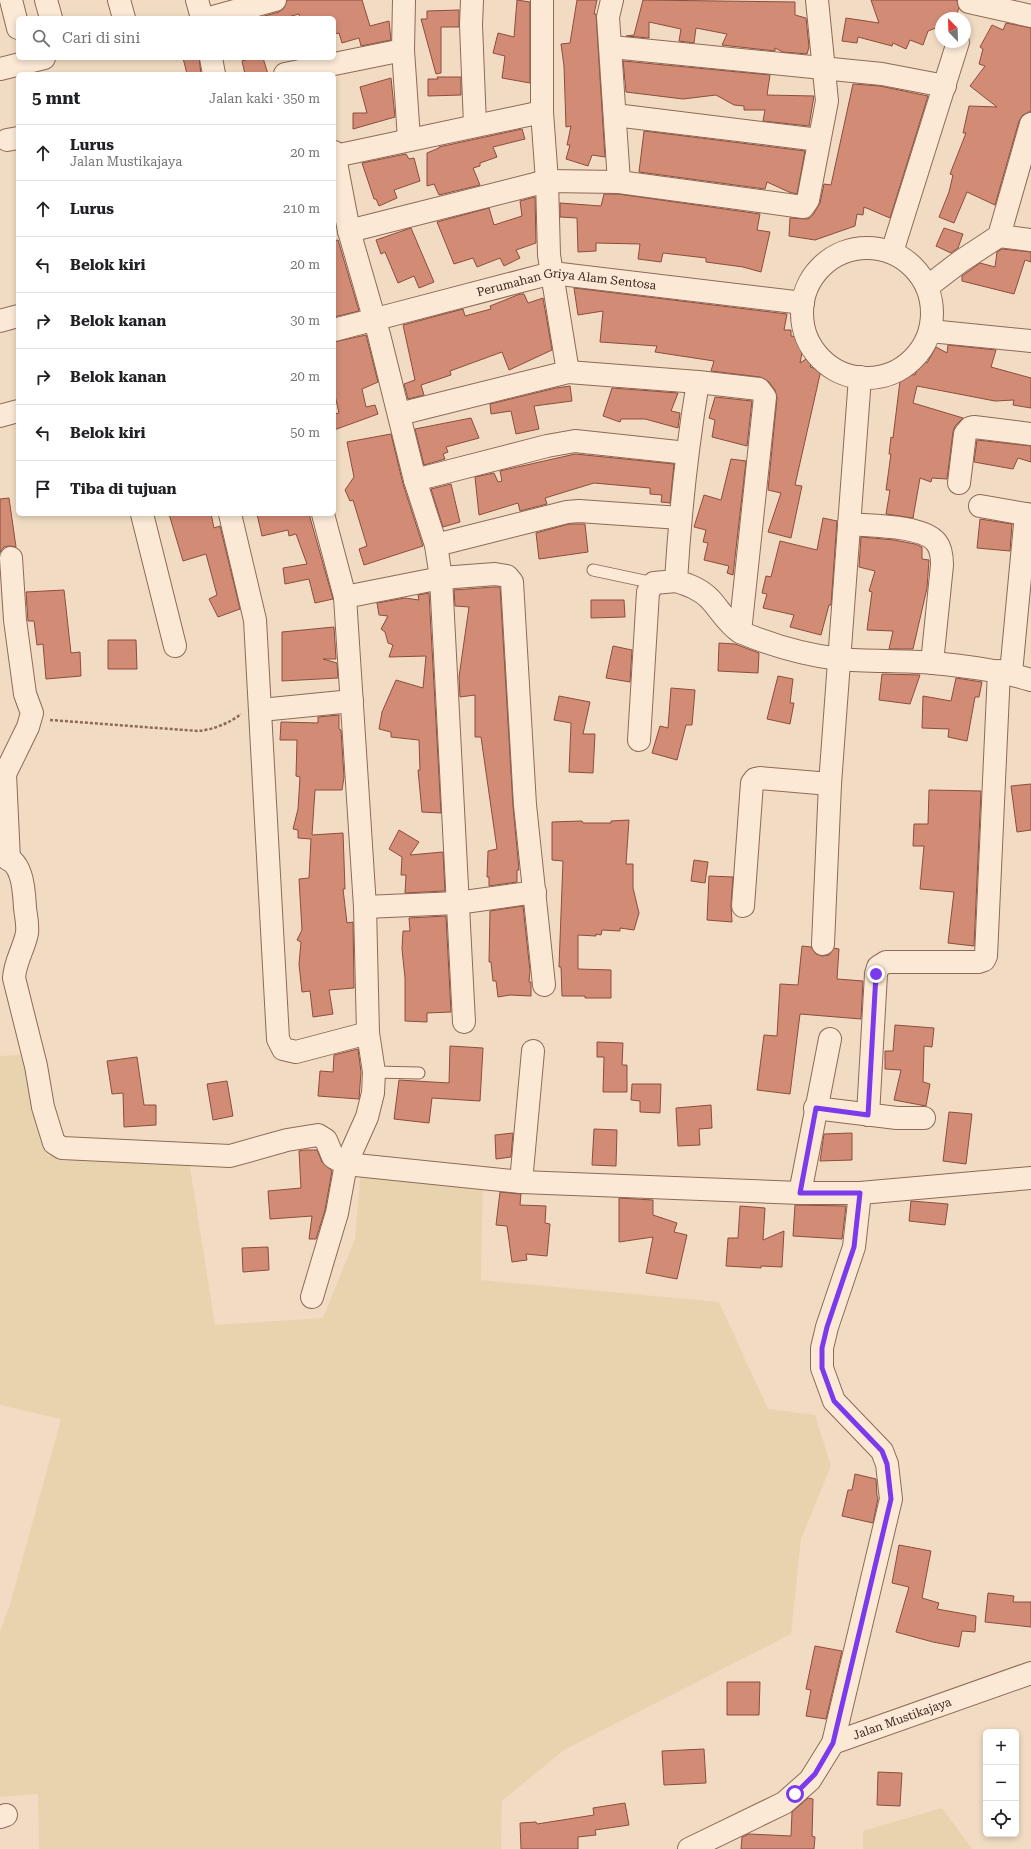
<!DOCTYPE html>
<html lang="id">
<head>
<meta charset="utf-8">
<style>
	body { margin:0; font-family:"Roboto Serif",serif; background:#f2f2f2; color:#202124 }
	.controls { position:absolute; right:12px; bottom:12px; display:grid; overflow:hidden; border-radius:6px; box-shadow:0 2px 6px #0003 }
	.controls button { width:36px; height:36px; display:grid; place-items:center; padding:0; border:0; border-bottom:1px solid #e0e0e0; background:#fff; color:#202124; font:20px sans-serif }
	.compass { position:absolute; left:935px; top:12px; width:36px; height:36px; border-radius:50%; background:#fff; box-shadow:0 2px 6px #0003; rotate:337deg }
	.stop { position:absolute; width:12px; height:12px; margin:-9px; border:3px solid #7c3aed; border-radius:50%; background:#fff }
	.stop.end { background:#7c3aed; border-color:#fff; box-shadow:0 1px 4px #0008 }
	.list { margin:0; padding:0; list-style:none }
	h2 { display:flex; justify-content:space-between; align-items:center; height:52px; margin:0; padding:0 16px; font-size:17px }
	h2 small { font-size:13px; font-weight:400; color:#757577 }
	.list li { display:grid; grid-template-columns:26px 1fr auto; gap:12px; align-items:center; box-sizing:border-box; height:56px; padding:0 16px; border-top:1px solid #e0e0e0 }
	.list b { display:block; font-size:15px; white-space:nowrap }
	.list p { margin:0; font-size:13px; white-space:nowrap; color:#757577 }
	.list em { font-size:13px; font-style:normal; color:#757577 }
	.icon { flex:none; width:22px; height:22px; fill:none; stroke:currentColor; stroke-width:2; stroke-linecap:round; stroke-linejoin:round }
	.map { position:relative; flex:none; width:1031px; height:1849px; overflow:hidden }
	.search { position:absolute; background:#fff; box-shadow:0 2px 6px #0003; left:16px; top:16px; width:320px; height:44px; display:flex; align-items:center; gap:10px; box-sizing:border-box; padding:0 14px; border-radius:6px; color:#757577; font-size:15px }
	.panel { position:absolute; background:#fff; box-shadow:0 2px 6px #0003; left:16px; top:72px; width:320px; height:444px; border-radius:6px }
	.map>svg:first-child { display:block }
	.farmland { fill:#e7d4af }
	.building { fill:#d28b75; stroke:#8e4d3c }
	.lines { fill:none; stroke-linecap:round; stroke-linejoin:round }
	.service-casing { stroke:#8d6a58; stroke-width:13 }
	.minor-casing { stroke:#8d6a58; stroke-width:24 }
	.tertiary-casing { stroke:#8d6a58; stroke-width:24 }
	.path { stroke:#8d6a58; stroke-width:2.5; stroke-dasharray:3 2; stroke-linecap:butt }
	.service { stroke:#fbe9d6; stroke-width:11 }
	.minor { stroke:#fbe9d6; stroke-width:22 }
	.tertiary { stroke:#fbe9d6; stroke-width:22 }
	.route { stroke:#7c3aed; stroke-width:5 }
	.labels { text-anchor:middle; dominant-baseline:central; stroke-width:4; stroke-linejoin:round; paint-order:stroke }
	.street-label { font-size:12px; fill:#3b261d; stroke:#f8e6d2 }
</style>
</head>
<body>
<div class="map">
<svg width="1031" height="1849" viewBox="0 0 1031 1849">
	<rect width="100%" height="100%" fill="#f1dbc2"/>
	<path class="farmland" d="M 31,1054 L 47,1156 L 186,1142 L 215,1325 L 323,1318 L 355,1239 L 361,1167 L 483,1171 L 481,1280 L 719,1302 L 768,1409 L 815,1415 L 831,1466 L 801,1539 L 791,1634 L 564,1750 L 502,1801 L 501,1849 L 39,1849 L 38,1794 L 0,1797 L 0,1631 L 9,1608 L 61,1419 L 0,1405 L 0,1056 Z
		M 942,1808 L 972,1849 L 863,1849 L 863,1831 Z"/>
	<path class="building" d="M 287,0 L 362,0 L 370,26 L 389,21 L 391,40 L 361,46 L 359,38 L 342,43 L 339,33 L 334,34 L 334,18 L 300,18 L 299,14 L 284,18 L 257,18 L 279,12 L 284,8 Z
		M 517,0 L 530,2 L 530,83 L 502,78 L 505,56 L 493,53 L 498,33 L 514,37 Z
		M 577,0 L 597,0 L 594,14 L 596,14 L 605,157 L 592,155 L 588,166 L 566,159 L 570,145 L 567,145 L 571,126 L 566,127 L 564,66 L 561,44 L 570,43 Z
		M 643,0 L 795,2 L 795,15 L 806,18 L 809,47 L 807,54 L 783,52 L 775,48 L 775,51 L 722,45 L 727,34 L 696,28 L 694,43 L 679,41 L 681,29 L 649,22 L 649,38 L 626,36 L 634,35 Z
		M 871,0 L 957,0 L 959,8 L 955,18 L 941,18 L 941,26 L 928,31 L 923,45 L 910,40 L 906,49 L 893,43 L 892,46 L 858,37 L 857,43 L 842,41 L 846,18 L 879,23 Z
		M 459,10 L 459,27 L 441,27 L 441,73 L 436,74 L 421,19 L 427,19 L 427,11 Z
		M 1006,23 L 1031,28 L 1031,111 L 1023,115 L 1019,121 L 995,205 L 967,192 L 954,223 L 939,217 L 949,192 L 953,175 L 950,174 L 966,133 L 963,133 L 969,106 L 997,107 L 970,86 L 985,66 L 979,64 L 983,49 L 980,47 L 992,25 L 1003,30 Z
		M 183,58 L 199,58 L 201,74 L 187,74 Z
		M 252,58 L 263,58 L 268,74 L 245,74 L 242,61 Z
		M 623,61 L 770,75 L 767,95 L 814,96 L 809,126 L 763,121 L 765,110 L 744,110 L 744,106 L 734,105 L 716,95 L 683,99 L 626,92 Z
		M 437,77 L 461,77 L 461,95 L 428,96 L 428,79 L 438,79 Z
		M 391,78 L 395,117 L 353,129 L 353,113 L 367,113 L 360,87 Z
		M 853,84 L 880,86 L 928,96 L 890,218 L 864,207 L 863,215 L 857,214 L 855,226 L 815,240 L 789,236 L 790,218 L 808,219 L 813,215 L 820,203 L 824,184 L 831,185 Z
		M 522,129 L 525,139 L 493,147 L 497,157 L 480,163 L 480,166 L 473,168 L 480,185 L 439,195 L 434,184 L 427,186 L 427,153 L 439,148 L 439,147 Z
		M 644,131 L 805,151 L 797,194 L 789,192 L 767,182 L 765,189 L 639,172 Z
		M 406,154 L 409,159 L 414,158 L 420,181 L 394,190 L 397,198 L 379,206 L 376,199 L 374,199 L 362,163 Z
		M 604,194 L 618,194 L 760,214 L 757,230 L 770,232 L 761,272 L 743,267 L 706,262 L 706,258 L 663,253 L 661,262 L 638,259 L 640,244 L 596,243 L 596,251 L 578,252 L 577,218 L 560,217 L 560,203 L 601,206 Z
		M 535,197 L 536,243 L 516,250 L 520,258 L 504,266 L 500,258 L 477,267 L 473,258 L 454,264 L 437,222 L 489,208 L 494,225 L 522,216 L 520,201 Z
		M 411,228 L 434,282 L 419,288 L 414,276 L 398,283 L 385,252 L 381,254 L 376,240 Z
		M 944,228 L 963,234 L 958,248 L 951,253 L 936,246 Z
		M 338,240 L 359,311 L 334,317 L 334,241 Z
		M 1002,249 L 1031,252 L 1031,262 L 1025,260 L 1014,294 L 962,281 L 962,276 L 980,263 L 995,267 L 997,252 Z
		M 574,288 L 787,314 L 784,330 L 791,330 L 791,336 L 805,338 L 800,363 L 815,353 L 810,367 L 821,370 L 795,485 L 802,486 L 791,538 L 768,532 L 781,493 L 768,490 L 777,398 L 775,390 L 769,382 L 760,377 L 711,371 L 714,361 L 655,352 L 657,346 L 600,342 L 603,311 L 578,315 Z
		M 520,294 L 524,294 L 528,303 L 543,298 L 552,350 L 509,370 L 502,352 L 450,371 L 451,375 L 421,385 L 424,395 L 408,399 L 404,384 L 415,380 L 403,325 L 463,309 L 465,316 L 491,309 L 490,306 Z
		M 366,335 L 378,382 L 362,389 L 366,407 L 375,405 L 378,414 L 334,430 L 334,414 L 339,413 L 334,391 L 334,342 Z
		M 948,345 L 996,350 L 991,367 L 1031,378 L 1031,408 L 1013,405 L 1014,400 L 995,401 L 917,386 L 913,403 L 963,418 L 955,426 L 953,432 L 947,479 L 932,478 L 931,482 L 920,478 L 913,518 L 886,514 L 890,490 L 886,490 L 891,454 L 889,454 L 891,437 L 893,438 L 901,373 L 915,375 L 921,360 L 927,363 L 936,347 L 947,353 Z
		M 570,386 L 572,401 L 534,406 L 539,429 L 516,434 L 511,411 L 491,414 L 490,404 L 556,388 Z
		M 612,388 L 678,393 L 671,411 L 680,413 L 678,428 L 645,419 L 621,419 L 620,422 L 603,416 Z
		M 715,397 L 752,401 L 747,446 L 712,437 L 715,420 L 709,418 Z
		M 471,418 L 479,438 L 446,447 L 448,452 L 443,454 L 445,459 L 424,465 L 415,429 Z
		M 391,434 L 403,484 L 423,546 L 364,565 L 359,549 L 367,546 L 353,500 L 350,501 L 345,490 L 354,477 L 347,442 Z
		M 977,440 L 1031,446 L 1031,462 L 1018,458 L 1013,469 L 974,462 Z
		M 575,454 L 674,464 L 670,503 L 661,502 L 662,495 L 650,494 L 650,488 L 594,483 L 545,498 L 547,504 L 520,511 L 518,503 L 479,515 L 475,477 L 494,473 L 498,482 L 502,481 L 500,471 Z
		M 731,459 L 746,461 L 733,575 L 727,573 L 729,566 L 704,560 L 708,543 L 703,542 L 706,530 L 694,527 L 704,495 L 721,500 Z
		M 451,484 L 460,522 L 443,527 L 431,489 Z
		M 9,498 L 16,547 L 10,546 L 4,547 L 0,552 L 0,499 Z
		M 169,514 L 211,514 L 214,528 L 220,526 L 240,609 L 218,617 L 209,599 L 217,595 L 206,554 L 183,561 Z
		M 257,514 L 309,514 L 333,599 L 315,603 L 309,579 L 285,584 L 283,568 L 307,564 L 296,534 L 289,536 L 288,530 L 262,536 Z
		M 823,518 L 837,521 L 831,605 L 829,605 L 821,635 L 790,627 L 794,615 L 763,608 L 767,594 L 762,593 L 766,576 L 771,577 L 780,541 L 817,550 Z
		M 980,519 L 1012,524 L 1010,551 L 977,548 Z
		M 569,524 L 585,524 L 588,552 L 539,559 L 536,533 Z
		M 861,537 L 894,540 L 915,544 L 922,547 L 922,559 L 929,560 L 927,588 L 913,649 L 889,649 L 893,631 L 867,630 L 872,592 L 869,591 L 875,571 L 859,567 Z
		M 494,587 L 500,587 L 513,806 L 519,870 L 517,870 L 517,882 L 489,886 L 489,877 L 487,877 L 488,851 L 497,849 L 481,737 L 475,737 L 475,695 L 460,697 L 459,677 L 469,607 L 455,606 L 454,590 Z
		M 64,590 L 71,653 L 80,652 L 81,676 L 46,679 L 43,644 L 37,645 L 34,621 L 28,621 L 26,592 Z
		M 429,593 L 441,813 L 422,812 L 418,770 L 420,770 L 419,740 L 391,737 L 391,732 L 379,729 L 382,712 L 396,680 L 423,688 L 426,656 L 389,657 L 393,645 L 388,643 L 385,632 L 381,629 L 388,616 L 379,615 L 377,603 L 405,598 L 419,600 L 418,595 Z
		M 591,600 L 624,600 L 625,617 L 591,618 Z
		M 334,627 L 336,659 L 323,659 L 337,663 L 338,678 L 282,681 L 282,632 Z
		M 108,640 L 136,640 L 137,669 L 108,669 Z
		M 719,643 L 735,644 L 759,653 L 758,673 L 718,671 Z
		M 613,646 L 632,650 L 630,682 L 606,678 Z
		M 882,674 L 920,675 L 910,704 L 879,700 Z
		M 778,676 L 793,679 L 790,703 L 794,703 L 790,724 L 767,719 Z
		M 956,678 L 982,682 L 979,697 L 975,697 L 967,741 L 948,737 L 949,729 L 922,728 L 923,696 L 951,701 Z
		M 671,688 L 695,690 L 692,725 L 686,725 L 677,760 L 652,753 L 660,726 L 668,728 Z
		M 559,696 L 590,702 L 583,734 L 595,734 L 593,773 L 569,772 L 571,723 L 554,720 Z
		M 339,715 L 339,729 L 341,730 L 344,777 L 342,790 L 315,790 L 312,835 L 343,833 L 345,889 L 343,889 L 347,923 L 353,922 L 354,988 L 329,990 L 333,1014 L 313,1017 L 310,991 L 302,992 L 299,964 L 301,942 L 297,940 L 302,930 L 299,879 L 309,878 L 311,839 L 298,838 L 298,830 L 293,829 L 298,809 L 300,777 L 296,776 L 297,740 L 280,740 L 281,722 L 318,723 L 318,717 Z
		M 1031,784 L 1031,830 L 1017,832 L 1011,786 Z
		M 929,790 L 981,791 L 974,946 L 948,943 L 954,892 L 920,889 L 924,846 L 913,846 L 914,824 L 928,824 Z
		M 629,820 L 626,864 L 633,864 L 633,888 L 639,913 L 634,930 L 620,928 L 620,931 L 602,930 L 601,935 L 596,934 L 596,936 L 578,935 L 578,969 L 611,970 L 611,998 L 585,998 L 585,996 L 562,996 L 561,967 L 559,967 L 563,861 L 552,860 L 552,822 L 582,821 L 583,823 L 611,823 L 611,821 Z
		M 399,830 L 419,842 L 410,855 L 443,852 L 445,891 L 405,893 L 406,875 L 401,875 L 402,857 L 389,849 Z
		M 694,860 L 708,862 L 705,883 L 691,881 Z
		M 709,876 L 733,877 L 731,905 L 732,922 L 707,920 Z
		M 523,906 L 530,971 L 529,982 L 531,982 L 531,996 L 510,995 L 498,997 L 496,981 L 493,981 L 491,962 L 489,962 L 490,911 Z
		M 446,916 L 451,1012 L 427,1013 L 427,1022 L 405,1021 L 405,978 L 402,949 L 403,931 L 410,931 L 409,918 Z
		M 802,946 L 811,947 L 816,954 L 822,956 L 829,955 L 834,948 L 839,949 L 837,979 L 863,981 L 861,1019 L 800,1014 L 790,1094 L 757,1090 L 764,1035 L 777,1036 L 780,984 L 798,985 Z
		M 895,1025 L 934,1028 L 932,1047 L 924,1046 L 923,1082 L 930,1084 L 926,1106 L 894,1100 L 901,1070 L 885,1069 L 885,1051 L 893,1051 Z
		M 597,1042 L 623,1043 L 622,1065 L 627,1065 L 627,1092 L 603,1092 L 604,1057 L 597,1057 Z
		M 450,1046 L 483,1048 L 480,1101 L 432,1098 L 429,1123 L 394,1119 L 399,1080 L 449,1083 Z
		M 358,1049 L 361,1072 L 359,1099 L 318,1096 L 320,1071 L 333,1072 L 334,1055 Z
		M 137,1057 L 144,1105 L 156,1105 L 156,1125 L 124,1127 L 123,1093 L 112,1094 L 107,1061 Z
		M 227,1081 L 233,1116 L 213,1120 L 207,1084 Z
		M 632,1084 L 661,1084 L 660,1113 L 640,1112 L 640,1101 L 631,1100 Z
		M 711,1105 L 712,1128 L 699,1129 L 700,1145 L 678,1146 L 676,1108 Z
		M 949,1112 L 972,1114 L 966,1164 L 943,1161 Z
		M 594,1129 L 617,1130 L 616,1166 L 592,1165 Z
		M 513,1133 L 511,1157 L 496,1159 L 495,1135 Z
		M 852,1133 L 852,1160 L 820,1161 L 824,1134 Z
		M 304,1150 L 317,1150 L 322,1162 L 332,1171 L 325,1210 L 316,1239 L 309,1239 L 312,1216 L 270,1219 L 268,1191 L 301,1188 L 299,1151 Z
		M 500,1192 L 521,1194 L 520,1205 L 546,1206 L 545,1223 L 550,1224 L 547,1256 L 526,1254 L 527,1260 L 512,1262 L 507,1226 L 496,1225 Z
		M 619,1198 L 653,1200 L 653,1215 L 677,1223 L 674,1232 L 687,1235 L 677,1279 L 646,1273 L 653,1237 L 619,1242 Z
		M 911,1201 L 948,1204 L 945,1225 L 909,1221 Z
		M 795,1205 L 846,1206 L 842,1239 L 793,1236 Z
		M 740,1206 L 765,1208 L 763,1240 L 784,1231 L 782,1267 L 761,1266 L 761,1268 L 726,1266 L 728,1238 L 738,1238 Z
		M 268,1247 L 269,1270 L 243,1272 L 242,1248 Z
		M 855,1474 L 876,1479 L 877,1496 L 878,1498 L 873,1523 L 842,1516 L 848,1490 L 852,1490 Z
		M 899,1545 L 931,1551 L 922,1598 L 939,1603 L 937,1609 L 976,1616 L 975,1632 L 962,1631 L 959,1647 L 933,1642 L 896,1632 L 909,1587 L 892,1583 Z
		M 988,1593 L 1014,1596 L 1013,1602 L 1031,1602 L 1031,1627 L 985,1622 Z
		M 815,1646 L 842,1651 L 826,1719 L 806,1716 L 811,1690 L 806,1689 Z
		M 727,1682 L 760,1682 L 759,1715 L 727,1715 Z
		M 704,1749 L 706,1783 L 664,1785 L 662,1751 Z
		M 878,1772 L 902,1773 L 900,1806 L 877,1805 Z
		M 808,1798 L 813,1799 L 812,1836 L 815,1837 L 814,1849 L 741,1849 L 742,1837 L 749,1834 L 791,1836 L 792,1812 Z
		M 625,1803 L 629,1825 L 595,1830 L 596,1835 L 578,1837 L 578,1849 L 521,1849 L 520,1823 L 536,1822 L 537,1824 L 594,1815 L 593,1808 Z"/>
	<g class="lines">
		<defs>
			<path id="service" d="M 593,570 L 654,583
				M 374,1072 L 419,1073"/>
			<g id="minor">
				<path d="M 11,0 L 18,28"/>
				<path d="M 46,0 L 51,18"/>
				<path d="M 119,0 L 124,18"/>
				<path d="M 404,0 L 403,50 L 409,139"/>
				<path d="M 472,0 L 471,25 L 475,125"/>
				<path d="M 542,0 L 542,112 L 547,181 L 549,255 L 568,372"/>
				<path d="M 612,0 L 608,17 L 619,182"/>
				<path d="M 969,2 L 1031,16"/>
				<path d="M 209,18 L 275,0"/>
				<path d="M 612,47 L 882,74 L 945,86"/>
				<path d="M 0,69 L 44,58"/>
				<path d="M 285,74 L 403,50"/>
				<path d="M 615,115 L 819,140"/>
				<path d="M 7,140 L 18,138"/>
				<path d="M 334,152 L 349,231 L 379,335 L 415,480 L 436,545 L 441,578 L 464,1022"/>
				<path d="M 335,156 L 542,112"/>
				<path d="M 349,231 L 547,181 L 619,182 L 803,207 L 808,200 L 827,101 L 817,0"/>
				<path d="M 999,236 L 1031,240"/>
				<path d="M 892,252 L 958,42"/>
				<path d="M 927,287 L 961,261 L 999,236 L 1031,124"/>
				<path d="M 0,321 L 18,316"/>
				<path d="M 698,382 C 687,448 680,514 676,581 C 689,585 700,589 710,599 C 720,610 727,623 740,632"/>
				<path d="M 399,414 L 568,372 L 698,382 L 759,389 L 765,397 L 740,632 C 771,645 804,655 839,659 C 870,662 901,660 933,663 C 966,666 999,670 1031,680"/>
				<path d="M 0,416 L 18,411"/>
				<path d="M 415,480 L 547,446 L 575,441 L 687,453"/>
				<path d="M 959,483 L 965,434 L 970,428 L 974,427 L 1031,434"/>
				<path d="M 980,506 L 1031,515"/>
				<path d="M 142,514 L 175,646"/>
				<path d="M 230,514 L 255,620 L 278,1039 L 283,1049 L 296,1052 L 368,1033"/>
				<path d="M 849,524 C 870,526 922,525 936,542 C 941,548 942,557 942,565 L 932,663"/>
				<path d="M 436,545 L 567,512 L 579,511 L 680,518"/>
				<path d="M 345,597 L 441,578 L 495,574 L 507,576 L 512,582 L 525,805 L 544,985"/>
				<path d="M 1011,673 L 1026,514"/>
				<path d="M 261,710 L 352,701"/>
				<path d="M 639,740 L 648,592 L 654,583 L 676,581"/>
				<path d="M 0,856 C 23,858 24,890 25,908 C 26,916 28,925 27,933 C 24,949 15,961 14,978 L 36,1066 L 43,1107 L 54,1143 L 62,1148 L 230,1156 L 287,1140 L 318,1135 L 326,1140 L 333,1157 L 346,1164 L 521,1182 L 800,1193 L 860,1193 L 1031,1178"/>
				<path d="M 9,860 L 5,774 L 28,727 L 32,713 L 25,694 L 15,620 L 11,558"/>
				<path d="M 743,906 L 752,783 L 755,779 L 760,778 L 830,784 L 860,377"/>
				<path d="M 365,907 L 457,903 L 535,892"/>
				<path d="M 823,944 L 830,784"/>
				<path d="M 815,1108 L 897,1118 L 924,1118"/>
				<path d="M 868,1115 L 876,974 L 878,967 L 886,962 L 978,962 L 984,960 L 986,956 L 999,671"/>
				<path d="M 521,1182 L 533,1051"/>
				<path d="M 800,1193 L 830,1039"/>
				<path d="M 312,1297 L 337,1213 L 346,1164 L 367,1117 L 373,1093 L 374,1072 L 368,1033 L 365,907 L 345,597 L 323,514"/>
				<path d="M 833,1743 L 891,1499 L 887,1464 L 882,1451 L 834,1401 L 822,1368 L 822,1348 L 827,1327 L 854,1247 L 860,1193"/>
				<path d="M 0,1817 L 6,1815"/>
				<path id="s1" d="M 689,1849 L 784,1803 L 810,1780 L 833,1743 L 1031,1673"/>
			</g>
			<g id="tertiary">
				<path d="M 197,0 L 202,18"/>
				<path d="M 211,58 L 214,74"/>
				<circle cx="867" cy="313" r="65"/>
				<path id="s2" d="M 334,330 L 552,273 L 803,303"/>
				<path d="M 930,331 L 1031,341"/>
			</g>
		</defs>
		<use href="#service" class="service-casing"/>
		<use href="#minor" class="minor-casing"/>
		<use href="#tertiary" class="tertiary-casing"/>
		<path class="path" d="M 50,720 L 198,731 C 212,730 230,723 241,714"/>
		<use href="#service" class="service"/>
		<use href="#minor" class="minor"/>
		<use href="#tertiary" class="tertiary"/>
	</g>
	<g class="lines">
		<path class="route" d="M 795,1794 L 815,1774 L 833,1743 L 891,1499 L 887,1464 L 882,1451 L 834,1401 L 822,1368 L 822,1348 L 827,1327 L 854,1247 L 860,1193 L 800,1193 L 816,1108 L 868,1115 L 876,974"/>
	</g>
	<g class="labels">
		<g class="street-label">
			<text stroke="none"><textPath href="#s2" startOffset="239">Perumahan Griya Alam Sentosa</textPath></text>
			<text stroke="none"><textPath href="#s1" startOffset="257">Jalan Mustikajaya</textPath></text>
		</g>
	</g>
</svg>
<div class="controls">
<button>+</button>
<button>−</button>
<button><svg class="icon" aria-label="locate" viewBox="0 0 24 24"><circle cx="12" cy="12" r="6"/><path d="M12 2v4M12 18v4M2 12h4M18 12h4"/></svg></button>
</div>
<svg class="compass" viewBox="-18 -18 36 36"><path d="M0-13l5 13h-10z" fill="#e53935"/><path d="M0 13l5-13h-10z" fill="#757577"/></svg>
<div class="stop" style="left:795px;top:1794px"></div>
<div class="stop end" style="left:876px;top:974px"></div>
<div class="search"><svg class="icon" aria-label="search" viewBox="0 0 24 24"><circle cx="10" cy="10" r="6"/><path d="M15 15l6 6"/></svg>Cari di sini</div>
<section class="panel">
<h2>5 mnt<small>Jalan kaki · 350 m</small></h2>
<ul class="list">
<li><svg class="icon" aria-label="ahead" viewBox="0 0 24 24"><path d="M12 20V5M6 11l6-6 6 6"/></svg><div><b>Lurus</b><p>Jalan Mustikajaya</p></div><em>20 m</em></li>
<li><svg class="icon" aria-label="ahead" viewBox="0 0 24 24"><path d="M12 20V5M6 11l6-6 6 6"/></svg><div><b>Lurus</b></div><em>210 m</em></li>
<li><svg class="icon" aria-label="left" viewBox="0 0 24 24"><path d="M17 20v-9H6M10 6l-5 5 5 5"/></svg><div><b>Belok kiri</b></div><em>20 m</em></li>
<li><svg class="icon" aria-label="right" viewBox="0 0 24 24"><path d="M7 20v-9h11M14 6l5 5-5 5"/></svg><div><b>Belok kanan</b></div><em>30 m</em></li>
<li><svg class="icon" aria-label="right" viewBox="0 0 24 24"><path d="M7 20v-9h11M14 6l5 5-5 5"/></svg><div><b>Belok kanan</b></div><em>20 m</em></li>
<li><svg class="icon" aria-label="left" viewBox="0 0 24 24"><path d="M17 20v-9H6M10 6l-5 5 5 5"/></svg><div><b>Belok kiri</b></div><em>50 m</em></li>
<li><svg class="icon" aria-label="arrive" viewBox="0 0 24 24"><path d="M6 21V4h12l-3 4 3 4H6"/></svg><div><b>Tiba di tujuan</b></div></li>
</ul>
</section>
</div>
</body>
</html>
